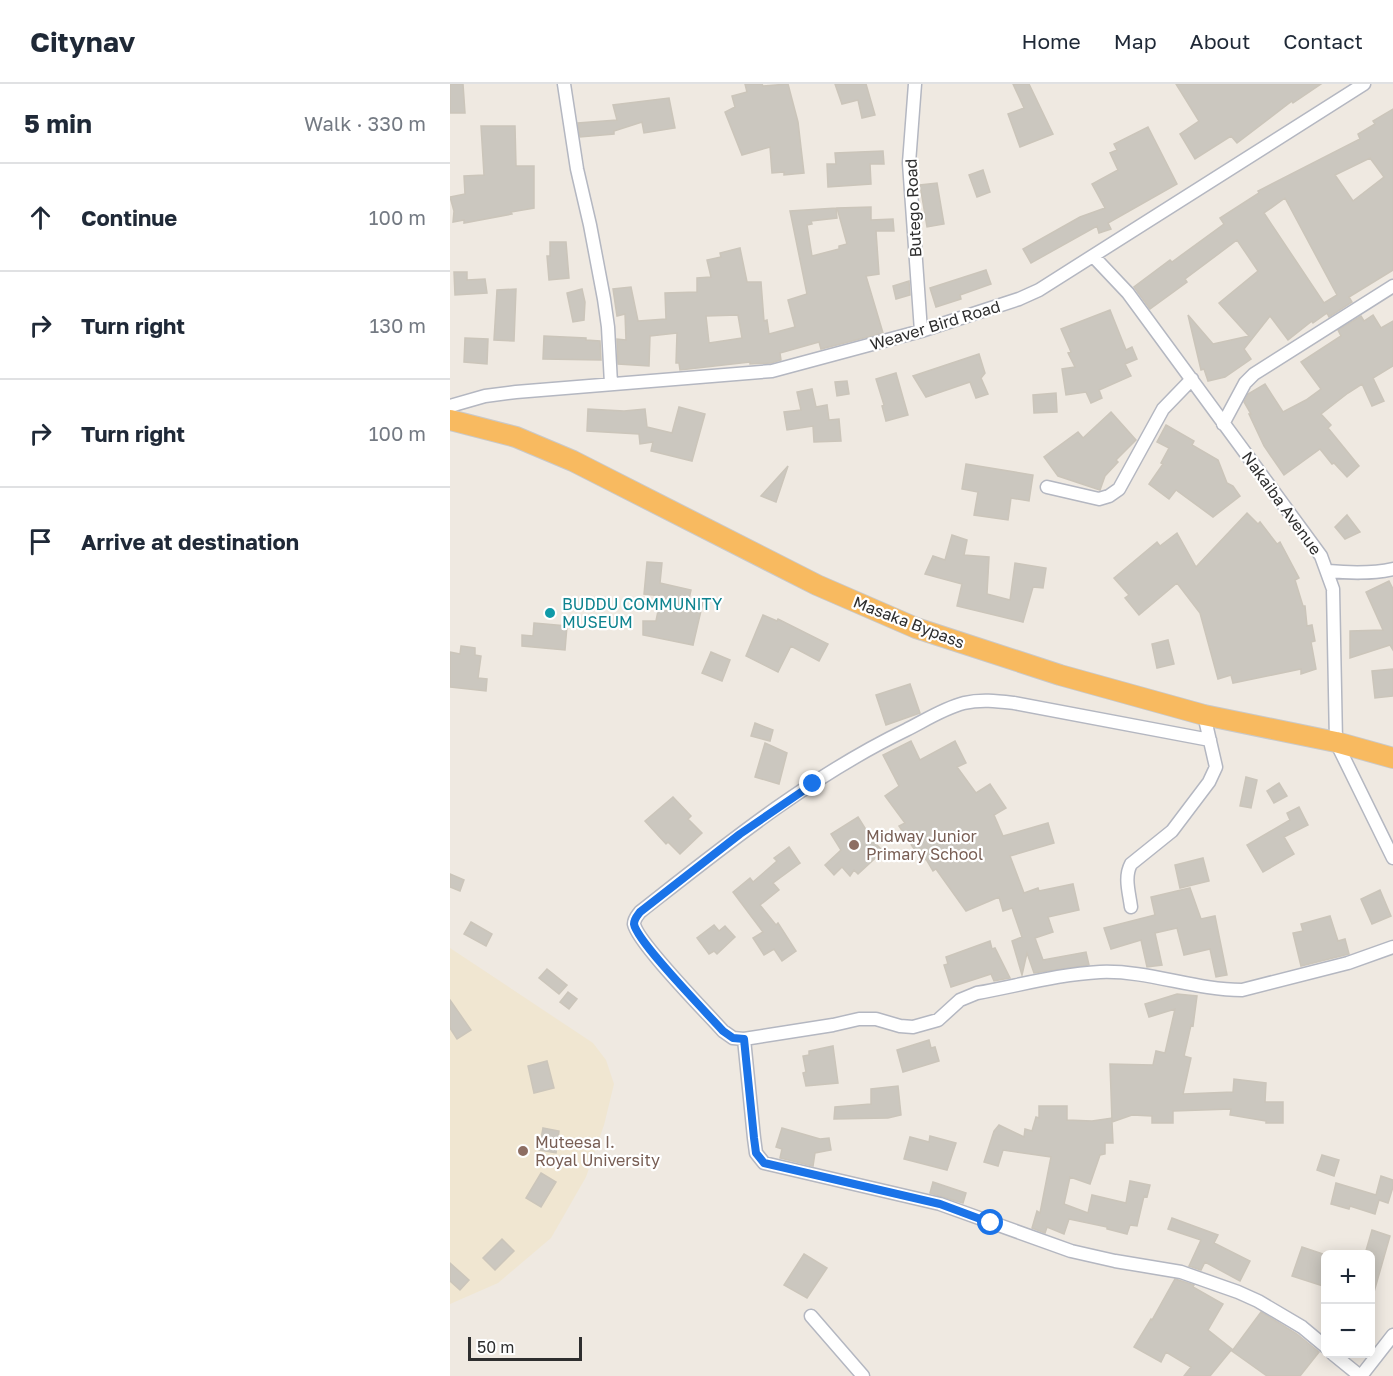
<!DOCTYPE html>
<html lang="en">
<head>
<meta charset="utf-8">
<style>
	body { margin:0; font-family:"Golos Text",sans-serif; background:#f6f6f7; color:#1f2937 }
	.controls { position:absolute; right:18px; bottom:18px; display:grid; overflow:hidden; border-radius:9px; box-shadow:0 3px 15px #0003 }
	.controls button { width:54px; height:54px; display:grid; place-items:center; padding:0; border:0; border-bottom:2px solid #e0e1e3; background:#fff; color:#1f2937; font:30px sans-serif }
	.scale { position:absolute; left:18px; bottom:15px; width:114px; box-sizing:border-box; padding-left:6px; border:3px solid #2e2e2e; border-top:0; font-size:16px; line-height:21px; white-space:nowrap; color:#2e2e2e; -webkit-text-stroke:4px #fff; paint-order:stroke }
	.stop { position:absolute; width:18px; height:18px; margin:-14px; border:4px solid #1a73e8; border-radius:50%; background:#fff }
	.stop.end { background:#1a73e8; border-color:#fff; box-shadow:0 2px 6px #0008 }
	.list { margin:0; padding:0; list-style:none }
	h2 { display:flex; justify-content:space-between; align-items:center; height:78px; margin:0; padding:0 24px; font-size:26px }
	h2 small { font-size:20px; font-weight:400; color:#747a83 }
	.list li { display:grid; grid-template-columns:39px 1fr auto; gap:18px; align-items:center; box-sizing:border-box; height:108px; padding:0 24px; border-top:2px solid #e0e1e3 }
	.list b { display:block; font-size:22px; white-space:nowrap }
	.list em { font-size:20px; font-style:normal; color:#747a83 }
	.icon { flex:none; width:33px; height:33px; fill:none; stroke:currentColor; stroke-width:2; stroke-linecap:round; stroke-linejoin:round }
	.map { position:relative; flex:none; width:943px; height:1292px; overflow:hidden }
	header { display:flex; align-items:center; gap:36px; box-sizing:border-box; height:84px; padding:0 30px; background:#fff; border-bottom:2px solid #e0e1e3 }
	header strong { font-size:28px }
	nav { display:flex; gap:33px; margin-inline-start:auto; font-size:21px }
	main { display:flex }
	aside { flex:1; background:#fff }
	.map>svg:first-child { display:block }
	.education { fill:#f0e6d1 }
	.building { fill:#cbc7bf; stroke:#cbc5ba; stroke-width:1.5; fill-rule:evenodd }
	.lines { fill:none; stroke-linecap:round; stroke-linejoin:round }
	.minor-casing { stroke:#b4b7c1; stroke-width:15 }
	.trunk-casing { stroke:#c9c9c9; stroke-width:22 }
	.minor { stroke:#fff; stroke-width:12 }
	.trunk { stroke:#f8ba60; stroke-width:20 }
	.route { stroke:#1a73e8; stroke-width:8 }
	.culture-dot { fill:#0f9aa8; stroke:#fff; stroke-width:2 }
	.education-dot { fill:#8d6e63; stroke:#fff; stroke-width:2 }
	.labels { text-anchor:middle; dominant-baseline:central; stroke-width:4.5; stroke-linejoin:round; paint-order:stroke }
	.street-label { font-size:16px; fill:#2e2e2e; stroke:#fff }
	.culture-label { font-size:16px; fill:#0d838f; stroke:#fff; text-anchor:start }
	.education-label { font-size:16px; fill:#785e54; stroke:#fff; text-anchor:start }
</style>
</head>
<body>
<header>
<strong>Citynav</strong>
<nav><a>Home</a><a>Map</a><a>About</a><a>Contact</a></nav>
</header>
<main>
<aside>
<h2>5 min<small>Walk · 330 m</small></h2>
<ul class="list">
<li><svg class="icon" aria-label="ahead" viewBox="0 0 24 24"><path d="M12 20V5M6 11l6-6 6 6"/></svg><div><b>Continue</b></div><em>100 m</em></li>
<li><svg class="icon" aria-label="right" viewBox="0 0 24 24"><path d="M7 20v-9h11M14 6l5 5-5 5"/></svg><div><b>Turn right</b></div><em>130 m</em></li>
<li><svg class="icon" aria-label="right" viewBox="0 0 24 24"><path d="M7 20v-9h11M14 6l5 5-5 5"/></svg><div><b>Turn right</b></div><em>100 m</em></li>
<li><svg class="icon" aria-label="arrive" viewBox="0 0 24 24"><path d="M6 21V4h12l-3 4 3 4H6"/></svg><div><b>Arrive at destination</b></div></li>
</ul>
</aside>
<div class="map">
<svg width="943" height="1292" viewBox="0 0 943 1292">
	<rect width="100%" height="100%" fill="#efe9e1"/>
	<path class="education" d="M 0,864 L 143,959 L 156,976 L 164,1000 L 154,1041 L 136,1093 L 101,1154 L 48,1199 L 0,1220 Z"/>
	<path class="building" d="M 0,0 L 13,0 L 15,29 L 0,29 Z
		M 295,0 L 312,0 L 313,2 L 338,0 L 348,38 L 354,89 L 334,91 L 334,88 L 322,89 L 320,63 L 292,71 L 275,28 L 285,23 L 282,12 L 297,8 Z
		M 385,0 L 416,0 L 425,31 L 412,34 L 408,16 L 392,20 Z
		M 563,0 L 579,0 L 603,50 L 570,63 L 558,30 L 574,24 Z
		M 726,0 L 871,0 L 843,19 L 842,17 L 787,59 L 781,52 L 745,75 L 730,50 L 749,37 Z
		M 219,14 L 225,44 L 194,49 L 192,38 L 164,47 L 164,50 L 130,53 L 128,39 L 167,36 L 163,21 Z
		M 943,25 L 943,186 L 899,213 L 902,218 L 879,233 L 877,229 L 863,239 L 862,237 L 838,256 L 820,232 L 794,265 L 801,275 L 775,293 L 758,297 L 754,285 L 751,286 L 738,231 L 763,260 L 799,252 L 769,219 L 808,187 L 787,156 L 735,195 L 737,198 L 700,225 L 684,203 L 720,176 L 722,178 L 774,140 L 770,134 L 809,109 L 808,107 L 910,55 L 908,50 L 925,40 L 923,37 ZM 920,74 L 934,93 L 903,117 L 885,91 ZM 835,114 L 887,211 L 874,219 L 814,129 Z
		M 31,42 L 65,42 L 66,82 L 84,82 L 84,124 L 61,128 L 62,130 L 14,139 L 14,136 L 3,138 L 4,127 L 0,113 L 15,110 L 14,92 L 34,91 Z
		M 698,43 L 727,100 L 658,139 L 661,145 L 649,149 L 647,142 L 581,179 L 573,165 L 630,133 L 655,124 L 642,100 L 668,86 L 660,69 L 667,66 L 664,60 Z
		M 433,67 L 434,80 L 420,80 L 421,100 L 378,103 L 377,80 L 386,80 L 385,69 Z
		M 533,86 L 540,108 L 527,113 L 519,91 Z
		M 487,99 L 494,140 L 477,143 L 470,101 Z
		M 421,123 L 421,136 L 443,135 L 444,147 L 426,147 L 429,190 L 416,192 L 433,249 L 371,265 L 369,258 L 330,269 L 331,276 L 321,279 L 300,280 L 300,278 L 230,286 L 229,279 L 226,279 L 227,249 L 200,252 L 199,282 L 168,280 L 167,255 L 176,256 L 175,230 L 167,232 L 163,205 L 181,203 L 188,237 L 216,235 L 215,209 L 247,208 L 247,194 L 261,193 L 257,176 L 271,173 L 270,169 L 290,164 L 297,198 L 311,198 L 314,237 L 317,236 L 319,250 L 345,243 L 338,216 L 357,210 L 340,127 L 386,124 L 387,134 L 361,137 L 362,140 L 357,141 L 362,172 L 389,165 L 389,162 L 397,160 L 387,124 ZM 288,231 L 292,254 L 259,259 L 256,232 Z
		M 100,158 L 116,158 L 119,194 L 99,196 L 97,172 L 100,172 Z
		M 536,186 L 541,200 L 510,211 L 511,215 L 486,223 L 480,204 Z
		M 4,188 L 17,188 L 17,196 L 35,195 L 37,209 L 5,211 Z
		M 459,197 L 460,211 L 446,215 L 443,202 Z
		M 66,205 L 64,257 L 44,256 L 47,206 Z
		M 132,205 L 135,218 L 134,236 L 123,238 L 117,209 Z
		M 660,226 L 676,266 L 682,263 L 687,275 L 675,280 L 681,292 L 649,306 L 652,314 L 641,319 L 636,308 L 616,311 L 612,285 L 625,283 L 618,269 L 621,268 L 611,245 Z
		M 923,231 L 931,244 L 943,237 L 943,282 L 923,294 L 934,317 L 922,322 L 912,300 L 898,309 L 871,330 L 881,341 L 878,344 L 909,382 L 897,393 L 884,379 L 882,380 L 870,365 L 834,391 L 814,362 L 799,330 L 801,330 L 794,318 L 798,310 L 815,300 L 833,328 L 856,316 L 871,305 L 851,278 L 891,252 L 888,246 L 911,232 L 914,237 Z
		M 94,252 L 136,254 L 136,256 L 150,257 L 151,276 L 93,275 Z
		M 15,254 L 38,255 L 37,280 L 14,278 Z
		M 529,270 L 535,289 L 531,294 L 538,310 L 526,314 L 520,298 L 476,313 L 463,292 Z
		M 446,289 L 458,331 L 436,337 L 432,322 L 434,321 L 426,295 Z
		M 397,297 L 399,310 L 387,312 L 385,298 Z
		M 362,305 L 366,323 L 377,321 L 379,336 L 389,335 L 391,357 L 364,358 L 363,342 L 337,346 L 334,328 L 351,326 L 347,308 Z
		M 606,309 L 607,328 L 584,329 L 583,311 Z
		M 229,323 L 255,330 L 242,377 L 201,367 L 203,358 L 190,360 L 189,350 L 137,347 L 138,325 L 174,327 L 195,325 L 197,343 L 222,349 Z
		M 661,328 L 686,356 L 666,376 L 668,378 L 655,392 L 650,406 L 608,392 L 594,373 L 628,348 L 633,354 Z
		M 716,341 L 744,357 L 742,361 L 768,376 L 777,399 L 783,402 L 790,412 L 763,433 L 726,406 L 719,415 L 699,400 L 713,380 L 711,379 L 719,364 L 707,358 Z
		M 516,380 L 583,391 L 579,417 L 561,414 L 558,436 L 524,431 L 528,408 L 512,405 Z
		M 338,382 L 326,418 L 311,412 Z
		M 797,429 L 808,440 L 810,438 L 827,460 L 830,458 L 849,494 L 845,496 L 853,522 L 855,522 L 857,542 L 862,541 L 865,557 L 861,558 L 866,585 L 851,590 L 851,585 L 783,599 L 781,591 L 768,595 L 750,529 L 727,499 L 689,531 L 675,514 L 679,511 L 664,494 L 707,458 L 710,462 L 727,449 L 746,483 Z
		M 897,431 L 910,448 L 895,455 L 885,443 Z
		M 502,451 L 517,456 L 514,471 L 539,473 L 537,510 L 560,516 L 565,479 L 596,484 L 593,504 L 583,503 L 573,538 L 507,522 L 512,500 L 475,490 L 483,472 L 495,476 Z
		M 197,478 L 212,479 L 210,499 L 241,506 L 239,515 L 253,518 L 243,561 L 193,551 L 193,537 L 206,537 L 211,512 L 194,510 Z
		M 939,497 L 943,505 L 943,566 L 940,561 L 900,574 L 900,547 L 933,546 L 916,508 Z
		M 313,531 L 327,537 L 328,535 L 378,560 L 369,577 L 341,562 L 328,588 L 296,572 Z
		M 84,539 L 117,542 L 115,566 L 72,562 L 72,551 L 83,552 Z
		M 718,556 L 724,580 L 707,584 L 702,560 Z
		M 11,562 L 25,564 L 25,571 L 31,572 L 28,594 L 37,595 L 36,607 L 0,603 L 0,568 L 10,570 Z
		M 261,568 L 280,576 L 272,597 L 252,589 Z
		M 943,585 L 943,612 L 925,614 L 922,587 Z
		M 460,600 L 470,629 L 436,641 L 426,611 Z
		M 305,639 L 323,646 L 320,657 L 301,652 Z
		M 461,657 L 470,676 L 505,657 L 516,679 L 507,683 L 526,709 L 540,700 L 556,724 L 544,731 L 553,752 L 598,739 L 604,759 L 560,772 L 574,809 L 588,804 L 589,807 L 623,800 L 629,826 L 598,833 L 603,848 L 585,854 L 593,876 L 636,868 L 639,881 L 584,889 L 577,869 L 572,891 L 562,857 L 572,853 L 562,824 L 553,827 L 549,813 L 516,827 L 486,785 L 483,787 L 476,775 L 472,777 L 449,742 L 455,739 L 435,712 L 449,702 L 433,671 Z
		M 315,659 L 337,669 L 329,700 L 305,693 Z
		M 796,693 L 807,696 L 801,724 L 790,722 Z
		M 829,699 L 837,712 L 824,719 L 817,707 Z
		M 223,713 L 241,732 L 238,735 L 252,749 L 230,770 L 218,758 L 216,760 L 195,737 Z
		M 849,723 L 858,741 L 834,753 L 844,770 L 813,788 L 797,761 L 840,736 L 837,729 Z
		M 408,733 L 423,757 L 433,767 L 408,790 L 404,786 L 400,792 L 392,783 L 384,791 L 375,781 L 391,766 L 381,750 Z
		M 339,763 L 350,779 L 323,799 L 329,806 L 310,821 L 326,841 L 328,839 L 346,867 L 332,877 L 324,865 L 314,871 L 303,854 L 313,848 L 283,808 L 300,794 L 303,798 L 327,777 L 324,774 Z
		M 753,774 L 759,797 L 730,804 L 725,781 Z
		M 0,790 L 14,796 L 10,807 L 0,803 Z
		M 740,804 L 751,835 L 765,832 L 777,891 L 766,893 L 760,865 L 734,871 L 727,844 L 705,849 L 712,881 L 697,883 L 691,856 L 661,865 L 654,844 L 705,831 L 701,813 Z
		M 930,806 L 941,832 L 922,840 L 911,815 Z
		M 880,832 L 888,857 L 895,855 L 899,870 L 851,882 L 843,849 L 853,847 L 851,840 Z
		M 21,838 L 42,850 L 36,862 L 14,850 Z
		M 264,841 L 269,847 L 275,842 L 285,853 L 267,870 L 264,867 L 259,870 L 247,854 Z
		M 540,857 L 542,865 L 545,864 L 560,894 L 544,897 L 541,890 L 501,903 L 494,881 L 498,880 L 496,873 Z
		M 97,885 L 117,901 L 109,910 L 89,894 Z
		M 118,908 L 127,915 L 119,925 L 110,918 Z
		M 727,910 L 747,912 L 743,942 L 741,941 L 734,972 L 741,974 L 733,1010 L 783,1008 L 784,995 L 816,999 L 815,1018 L 833,1018 L 833,1039 L 816,1039 L 816,1037 L 780,1031 L 781,1025 L 723,1027 L 723,1039 L 702,1039 L 702,1032 L 682,1031 L 662,1038 L 663,1059 L 655,1059 L 655,1070 L 650,1071 L 640,1100 L 620,1093 L 614,1120 L 638,1129 L 642,1111 L 676,1119 L 680,1097 L 700,1101 L 697,1113 L 694,1112 L 687,1142 L 680,1141 L 677,1150 L 657,1145 L 657,1143 L 619,1135 L 614,1150 L 597,1143 L 595,1149 L 582,1144 L 587,1127 L 590,1129 L 601,1073 L 553,1066 L 548,1082 L 534,1078 L 544,1047 L 549,1041 L 574,1053 L 575,1045 L 582,1047 L 586,1033 L 589,1034 L 589,1022 L 617,1022 L 617,1036 L 642,1037 L 662,1034 L 662,1037 L 660,980 L 703,981 L 706,967 L 715,969 L 725,925 L 699,933 L 695,920 Z
		M 0,916 L 21,946 L 7,955 L 0,944 Z
		M 479,956 L 481,964 L 485,963 L 489,977 L 453,988 L 447,966 Z
		M 383,962 L 388,999 L 356,1002 L 353,989 L 356,988 L 353,972 L 359,971 L 359,967 Z
		M 97,977 L 104,1004 L 84,1009 L 78,982 Z
		M 448,1002 L 451,1031 L 438,1034 L 384,1035 L 385,1023 L 421,1020 L 421,1005 Z
		M 93,1044 L 109,1047 L 106,1069 L 89,1066 Z
		M 332,1044 L 370,1055 L 379,1054 L 381,1066 L 365,1069 L 363,1082 L 330,1074 L 332,1065 L 326,1063 Z
		M 480,1052 L 506,1059 L 497,1086 L 454,1075 L 460,1053 L 479,1058 Z
		M 872,1071 L 889,1076 L 884,1092 L 867,1086 Z
		M 91,1089 L 106,1098 L 91,1123 L 76,1114 Z
		M 931,1092 L 943,1096 L 943,1103 L 938,1119 L 929,1116 L 925,1130 L 900,1122 L 899,1125 L 881,1120 L 886,1099 L 926,1111 Z
		M 483,1098 L 516,1109 L 513,1119 L 480,1109 Z
		M 722,1134 L 768,1151 L 764,1159 L 800,1177 L 790,1197 L 755,1178 L 751,1186 L 739,1182 L 751,1156 L 718,1145 Z
		M 922,1146 L 940,1152 L 924,1208 L 921,1207 L 921,1170 L 915,1170 Z
		M 52,1155 L 64,1167 L 45,1186 L 33,1174 Z
		M 852,1163 L 876,1171 L 876,1203 L 842,1192 Z
		M 354,1170 L 377,1184 L 357,1214 L 334,1201 Z
		M 0,1179 L 19,1196 L 10,1206 L 0,1197 Z
		M 725,1195 L 744,1201 L 743,1203 L 773,1220 L 758,1246 L 782,1265 L 760,1292 L 734,1292 L 741,1283 L 716,1268 L 711,1278 L 684,1263 L 701,1235 L 702,1236 Z
		M 811,1228 L 847,1250 L 869,1268 L 850,1292 L 817,1292 L 782,1267 Z"/>
	<g class="lines">
		<defs>
			<path id="minor" d="M 114,0 L 127,85 L 140,141 L 154,215 L 158,243 L 161,300
				M 465,0 L 459,79 L 471,247
				M 643,172 L 678,209 L 871,472 L 883,505 L 886,658 L 943,774
				M 0,322 L 35,312 L 66,308 L 322,287 L 471,247 L 569,215 L 589,206 L 914,0
				M 773,340 L 795,299 L 804,290 L 943,202
				M 597,403 L 649,415 L 659,412 L 669,405 L 713,325 L 742,295
				M 878,487 C 900,489 921,490 943,485
				M 760,656 L 564,619 C 547,617 531,615 514,619 C 494,624 474,637 456,646 C 359,693 274,762 190,828 C 187,832 184,835 184,840 C 187,858 257,929 273,947 L 283,954 L 294,955 L 383,941 L 409,935 L 426,935 L 450,942 L 463,943 L 488,936 L 510,916 L 527,909 C 567,902 609,890 650,888 C 698,886 744,906 792,906 L 898,879 L 943,863
				M 681,823 C 679,808 674,793 681,780 L 722,747 L 759,698 L 766,683 L 754,631
				M 294,955 L 304,1054 L 306,1069 L 314,1079 L 490,1120 L 621,1167 L 665,1177 L 731,1188 L 788,1208 L 808,1217 L 852,1243 L 876,1263
				M 361,1232 L 413,1292
				M 883,1270 L 910,1292
				M 911,1292 L 943,1251"/>
			<path id="trunk" d="M 0,336 L 66,353 L 123,377 L 367,501 L 466,544 L 610,591 L 754,631 L 886,658 L 943,674"/>
		</defs>
		<use href="#minor" class="minor-casing"/>
		<use href="#trunk" class="trunk-casing"/>
		<use href="#minor" class="minor"/>
		<use href="#trunk" class="trunk"/>
	</g>
	<g class="lines">
		<path class="route" d="M 363,700 L 290,750 L 190,828 C 187,832 184,835 184,840 C 187,858 257,929 273,947 L 283,954 L 294,955 L 304,1054 L 306,1069 L 314,1079 L 490,1120 L 541,1139"/>
	</g>
	<circle class="culture-dot" cx="100" cy="529" r="6"/>
	<g class="education-dot">
		<circle cx="404" cy="761" r="6"/>
		<circle cx="73" cy="1067" r="6"/>
	</g>
	<g class="labels">
		<g class="street-label">
			<text transform="translate(463 124) rotate(-93)">Butego Road</text>
			<text transform="translate(485 241) rotate(-17)">Weaver Bird Road</text>
			<text transform="translate(832 419) rotate(54)">Nakaiba Avenue</text>
			<text transform="translate(459 538) rotate(21)">Masaka Bypass</text>
		</g>
		<g class="culture-label">
			<text x="112" y="520">BUDDU COMMUNITY<tspan x="112" dy="18">MUSEUM</tspan></text>
		</g>
		<g class="education-label">
			<text x="416" y="752">Midway Junior<tspan x="416" dy="18">Primary School</tspan></text>
			<text x="85" y="1058">Muteesa I.<tspan x="85" dy="18">Royal University</tspan></text>
		</g>
	</g>
</svg>
<div class="controls">
<button>+</button>
<button>−</button>
</div>
<div class="scale">50 m</div>
<div class="stop" style="left:541px;top:1139px"></div>
<div class="stop end" style="left:363px;top:700px"></div>
</div>
</main>
</body>
</html>
